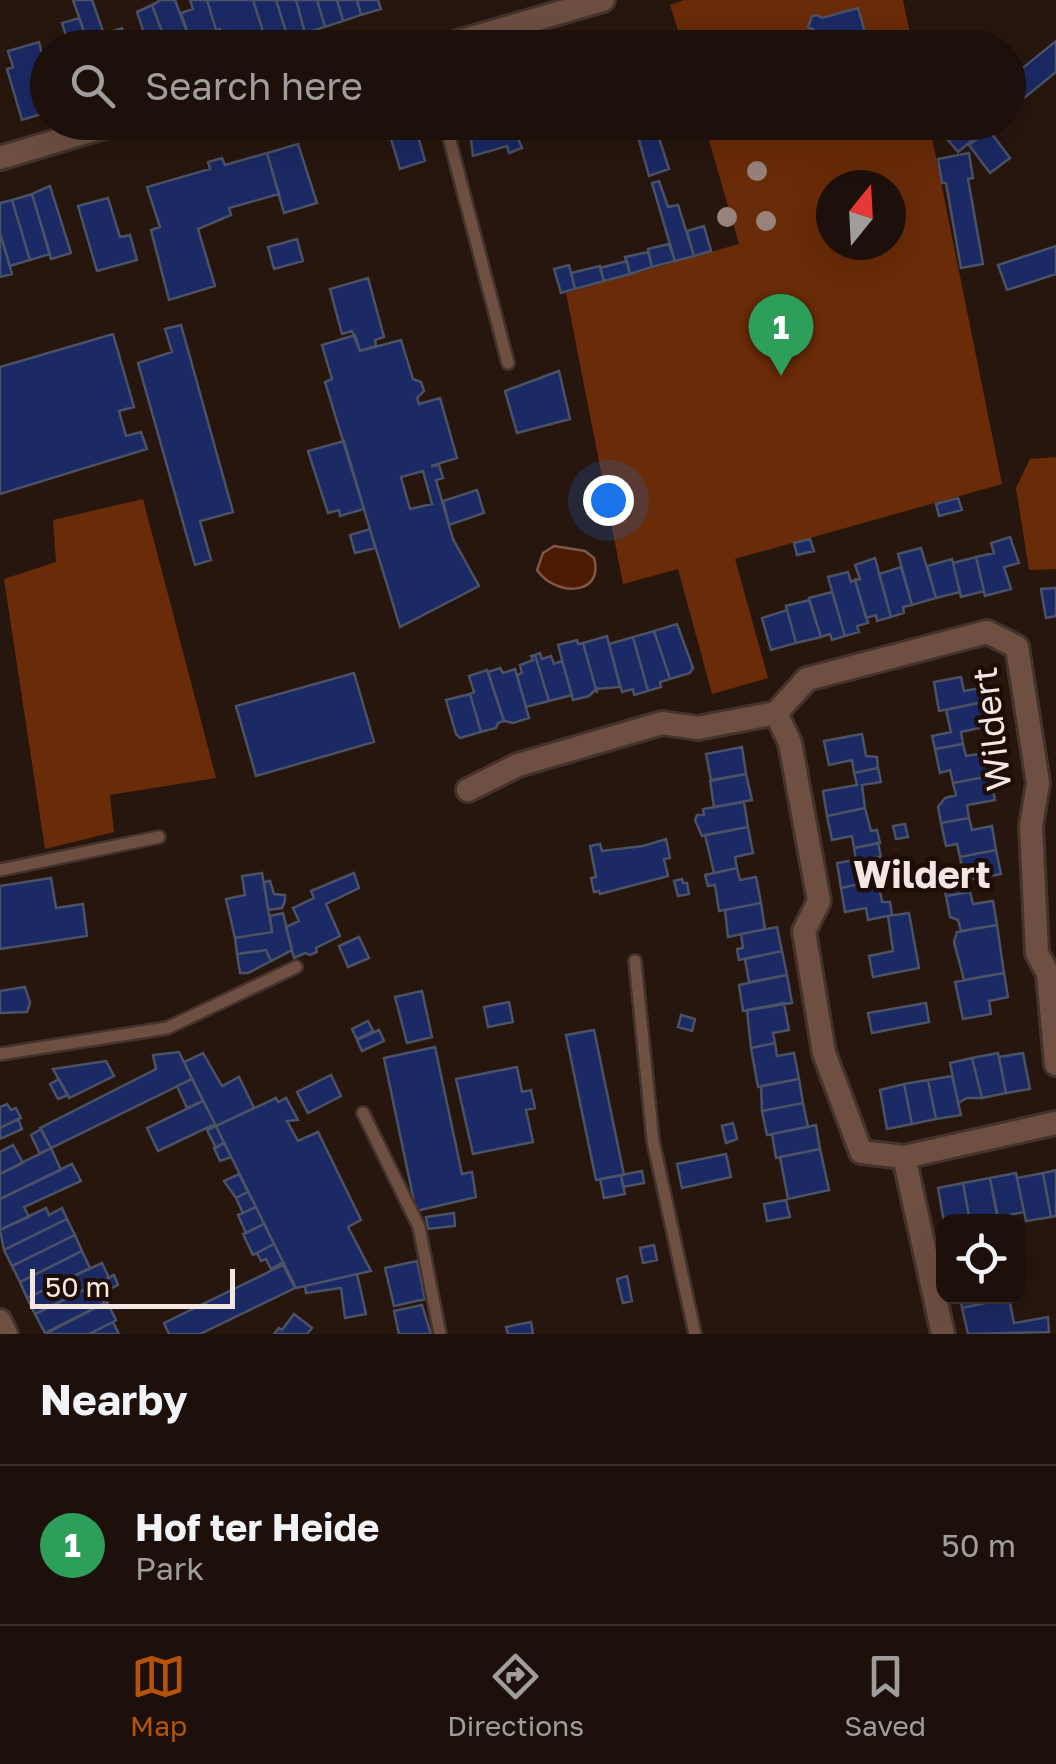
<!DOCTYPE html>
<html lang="en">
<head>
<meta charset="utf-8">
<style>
	body { margin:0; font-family:"Golos Text",sans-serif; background:#251913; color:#f1f3f6 }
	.controls { position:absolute; right:30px; bottom:30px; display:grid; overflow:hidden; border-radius:20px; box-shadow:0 10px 40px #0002 }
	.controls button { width:90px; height:90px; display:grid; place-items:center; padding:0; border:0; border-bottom:2px solid #3b302b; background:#1d100a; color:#f1f3f6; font:50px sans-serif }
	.compass { position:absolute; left:816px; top:170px; width:90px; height:90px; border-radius:50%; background:#1d100a; box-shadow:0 10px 40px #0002; rotate:18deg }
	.scale { position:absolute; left:30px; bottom:25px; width:205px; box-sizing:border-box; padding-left:10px; border:5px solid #f4e7e2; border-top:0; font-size:28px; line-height:35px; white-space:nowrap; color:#f4e7e2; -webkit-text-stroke:8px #1e0d06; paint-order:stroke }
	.you { position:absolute; left:608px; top:500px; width:35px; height:35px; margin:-25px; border:8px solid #fff; border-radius:50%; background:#1a73e8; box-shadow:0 0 0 15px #1a73e833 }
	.badge { display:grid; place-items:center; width:65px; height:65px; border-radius:50%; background:#b45309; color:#fff; font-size:32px; font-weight:700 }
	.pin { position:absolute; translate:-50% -82px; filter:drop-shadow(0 2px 5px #0008) }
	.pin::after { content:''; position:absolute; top:52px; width:35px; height:30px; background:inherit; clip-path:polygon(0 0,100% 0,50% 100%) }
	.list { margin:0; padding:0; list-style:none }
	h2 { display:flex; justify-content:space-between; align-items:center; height:130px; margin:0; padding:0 40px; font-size:42px }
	h2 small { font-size:32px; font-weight:400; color:#a09d9c }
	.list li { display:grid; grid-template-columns:65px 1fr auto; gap:30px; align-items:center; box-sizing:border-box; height:160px; padding:0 40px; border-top:2px solid #3b302b }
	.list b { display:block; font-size:38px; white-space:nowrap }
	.list p { margin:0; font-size:32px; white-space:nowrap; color:#a09d9c }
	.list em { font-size:32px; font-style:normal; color:#a09d9c }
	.icon { flex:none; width:55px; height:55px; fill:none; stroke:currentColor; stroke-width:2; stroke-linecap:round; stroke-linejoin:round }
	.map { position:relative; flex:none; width:1056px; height:1334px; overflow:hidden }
	.search { position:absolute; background:#1d100a; box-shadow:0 10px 40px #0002; left:30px; right:30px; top:30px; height:110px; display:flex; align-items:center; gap:25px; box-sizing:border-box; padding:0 35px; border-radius:55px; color:#a09d9c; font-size:38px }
	.sheet { height:290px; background:#1d100a }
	nav { display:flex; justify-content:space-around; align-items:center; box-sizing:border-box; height:140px; border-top:2px solid #3b302b; background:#1d100a; font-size:28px; color:#a09d9c }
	nav a { display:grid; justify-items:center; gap:5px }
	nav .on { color:#b45309 }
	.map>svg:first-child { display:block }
	.green { fill:#6a2b08; fill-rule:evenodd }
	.water { fill:#4c1a00; stroke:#7e5844; stroke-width:2.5 }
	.building { fill:#1b2964; stroke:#4b5265; stroke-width:2.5; fill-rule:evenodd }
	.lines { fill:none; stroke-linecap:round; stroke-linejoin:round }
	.service-casing { stroke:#44332c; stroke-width:16 }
	.minor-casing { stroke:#44332c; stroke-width:28 }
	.service { stroke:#6e4f42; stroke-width:11 }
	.minor { stroke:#6e4f42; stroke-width:22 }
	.tree { fill:#97837b }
	.labels { text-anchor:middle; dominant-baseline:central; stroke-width:9; stroke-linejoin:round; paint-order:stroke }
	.street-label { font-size:35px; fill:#f4e7e2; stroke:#1e0d06 }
	.neighbourhood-label { font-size:38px; font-weight:bold; fill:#f4e7e2; stroke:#1e0d06 }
</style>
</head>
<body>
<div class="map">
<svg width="1056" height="1334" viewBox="0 0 1056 1334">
	<rect width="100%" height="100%" fill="#27160e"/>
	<path class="green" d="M 684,0 L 903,0 L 913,47 L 683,47 L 670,5 Z
		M 704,123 L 929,123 L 1002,484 L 735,559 L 768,678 L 712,694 L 678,569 L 623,584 L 566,293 L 739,244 ZM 831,185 L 891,185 L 891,245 L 831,245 Z
		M 1056,457 L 1056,569 L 1029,570 L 1016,488 L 1030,459 Z
		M 143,499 L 216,778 L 110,795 L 114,832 L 45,849 L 4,579 L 56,562 L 53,520 Z"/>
	<path class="water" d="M 554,546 L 585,551 L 594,558 C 605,596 555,597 537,570 L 543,553 Z"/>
	<path class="building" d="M 73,0 L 92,0 L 109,48 L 90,48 Z
		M 161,0 L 175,0 L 193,48 L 168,48 L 152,5 Z
		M 190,0 L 207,0 L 216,30 L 220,29 L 226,48 L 193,48 L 181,13 L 193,9 Z
		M 207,0 L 253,0 L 267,44 L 226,48 L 220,29 L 216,30 Z
		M 253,0 L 276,0 L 288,38 L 267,44 Z
		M 276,0 L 296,0 L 305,33 L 288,38 Z
		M 296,0 L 317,0 L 325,27 L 305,33 Z
		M 317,0 L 337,0 L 343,21 L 325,27 Z
		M 337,0 L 357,0 L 361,15 L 343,21 Z
		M 357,0 L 378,0 L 381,9 L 361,15 Z
		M 152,5 L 168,48 L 149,48 L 137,12 Z
		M 858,8 L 868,43 L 877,48 L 819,48 L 813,29 L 808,27 L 812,16 L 817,15 L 822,18 Z
		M 79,18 L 90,48 L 70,48 L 62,23 Z
		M 122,28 L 129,48 L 109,48 L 104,34 Z
		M 143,31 L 149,48 L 129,48 L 125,36 Z
		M 674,31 L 679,48 L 654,48 L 651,37 Z
		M 651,37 L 654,48 L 632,48 L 631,43 Z
		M 1056,41 L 1056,72 L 1008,111 L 1008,80 Z
		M 39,42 L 43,58 L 48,57 L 48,112 L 22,120 L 7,69 L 13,67 L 8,51 Z
		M 386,122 L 414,122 L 425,161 L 400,169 Z
		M 474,122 L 529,122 L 512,124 L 522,148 L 509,153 L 507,146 L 473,156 L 470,130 L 476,129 Z
		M 565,122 L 589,122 L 590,127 L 568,133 Z
		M 634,122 L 654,122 L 669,169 L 649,176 Z
		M 957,122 L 994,122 L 958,152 L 943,134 Z
		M 989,130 L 1010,158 L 990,173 L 969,145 Z
		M 298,144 L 317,203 L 284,213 L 267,153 Z
		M 267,153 L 279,194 L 229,208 L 231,215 L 198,229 L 215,286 L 169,300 L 151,230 L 160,227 L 147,187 L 210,169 L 208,162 L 222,158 L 225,165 Z
		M 969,153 L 973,178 L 968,179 L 983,264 L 961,268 L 946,183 L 942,183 L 938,159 Z
		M 659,181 L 668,207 L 678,205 L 694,256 L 675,261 L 652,183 Z
		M 50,186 L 71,253 L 51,259 L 32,194 Z
		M 32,194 L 50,254 L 30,260 L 12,200 Z
		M 108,198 L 120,237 L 130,235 L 137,260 L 97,271 L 78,206 Z
		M 12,200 L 30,260 L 10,266 L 0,233 L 0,203 Z
		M 704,226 L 711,251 L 694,256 L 687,231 Z
		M 0,233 L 12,274 L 0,277 Z
		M 297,239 L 303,261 L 274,269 L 268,247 Z
		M 669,244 L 675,261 L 652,267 L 648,249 Z
		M 1056,246 L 1056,274 L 1007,290 L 998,265 Z
		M 648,252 L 652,267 L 630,274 L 625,257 Z
		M 627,261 L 630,274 L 604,281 L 600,268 Z
		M 569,265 L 575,289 L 561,293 L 554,269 Z
		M 600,266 L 604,281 L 575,289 L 571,273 Z
		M 368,278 L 384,337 L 375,340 L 376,346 L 360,351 L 352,331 L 342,334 L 330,289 Z
		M 181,325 L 233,512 L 200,521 L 211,560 L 195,565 L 138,363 L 172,352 L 165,329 Z
		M 113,334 L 134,407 L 119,411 L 126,436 L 141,432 L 147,449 L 0,494 L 0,367 Z
		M 355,335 L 360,351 L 401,340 L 413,379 L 421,382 L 424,391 L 417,398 L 419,404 L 440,398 L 457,458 L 431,466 L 439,465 L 443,478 L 436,480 L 453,539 L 479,586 L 400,627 L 325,382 L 332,379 L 322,345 ZM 423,471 L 432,504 L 410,509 L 401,477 Z
		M 559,371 L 570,419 L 517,433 L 505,391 Z
		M 344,441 L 364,509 L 340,516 L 339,510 L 328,513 L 308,451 Z
		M 477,490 L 484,513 L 449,525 L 443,501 Z
		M 958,498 L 962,510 L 939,516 L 936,504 Z
		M 370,529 L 375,548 L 355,553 L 350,535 Z
		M 1010,537 L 1019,563 L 1004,567 L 1011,589 L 985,596 L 976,557 L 994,553 L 991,543 Z
		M 810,539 L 814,551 L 797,555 L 794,543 Z
		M 921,548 L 936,598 L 912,605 L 898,554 Z
		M 976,557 L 984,591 L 961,597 L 953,563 Z
		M 875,558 L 891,617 L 877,621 L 876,615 L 866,618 L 855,580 L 860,579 L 855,565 Z
		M 952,559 L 960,592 L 936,598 L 927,566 Z
		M 901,567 L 912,605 L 903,607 L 904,613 L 891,617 L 879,574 Z
		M 848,572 L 851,582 L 855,580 L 868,623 L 857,626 L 859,632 L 845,636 L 828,577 Z
		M 1056,588 L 1056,616 L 1046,618 L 1041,589 Z
		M 832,592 L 845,636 L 832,640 L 830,634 L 821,637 L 809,598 Z
		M 809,600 L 821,637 L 796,643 L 786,606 Z
		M 787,610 L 796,643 L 771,650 L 762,618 Z
		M 677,624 L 693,668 L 690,673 L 670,679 L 654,631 Z
		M 654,631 L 670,679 L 660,682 L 661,687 L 648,691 L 633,637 Z
		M 607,636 L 620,687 L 597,689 L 597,693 L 583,643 Z
		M 633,637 L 648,691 L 634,695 L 633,689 L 622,692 L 609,644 Z
		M 577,640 L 578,644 L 583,643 L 597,693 L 596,689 L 589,696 L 573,700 L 558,645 Z
		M 540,653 L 542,659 L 551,656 L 554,664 L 562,661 L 572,695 L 549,701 L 535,655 Z
		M 535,655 L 549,701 L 526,707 L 517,675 L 522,673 L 520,665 L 533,660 L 531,656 Z
		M 500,668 L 503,673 L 515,669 L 529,718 L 513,723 L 504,721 L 488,672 Z
		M 487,670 L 504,721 L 498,723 L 496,728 L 481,732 L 470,694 L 474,692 L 469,676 Z
		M 354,673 L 374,742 L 256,776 L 236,706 Z
		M 961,677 L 964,691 L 981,688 L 983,702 L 939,711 L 934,682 Z
		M 470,694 L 481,732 L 460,738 L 456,734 L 446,700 Z
		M 983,702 L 988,726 L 961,732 L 963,744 L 935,749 L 932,736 L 951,732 L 946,710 Z
		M 862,734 L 866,756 L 877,757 L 878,768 L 854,773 L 852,760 L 829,765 L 824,741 Z
		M 963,744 L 966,756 L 985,753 L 990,776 L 953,783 L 950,770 L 940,773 L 935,749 Z
		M 742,747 L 746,774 L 711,780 L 706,754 Z
		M 878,768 L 881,782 L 862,785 L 865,808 L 827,816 L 823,791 L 857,785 L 854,773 Z
		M 746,774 L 752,800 L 714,807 L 710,781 Z
		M 990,776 L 995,800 L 967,805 L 969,818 L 941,823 L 938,807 L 945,798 L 956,795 L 953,783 Z
		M 744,802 L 748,827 L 702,836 L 695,820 L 697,815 L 704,815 L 703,809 Z
		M 865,808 L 871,831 L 877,830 L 880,843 L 854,848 L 852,836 L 832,840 L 827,816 Z
		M 969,818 L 972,830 L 992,826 L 996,850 L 960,857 L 957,844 L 946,846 L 941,823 Z
		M 905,824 L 908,837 L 896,839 L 893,826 Z
		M 748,827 L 753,853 L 735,857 L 737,868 L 714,873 L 705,835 Z
		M 666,839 L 670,858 L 664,859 L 668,876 L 600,894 L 599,891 L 594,892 L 591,878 L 596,877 L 590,846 L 600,844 L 602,851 L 643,846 Z
		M 878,843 L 881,857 L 874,857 L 878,880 L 841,888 L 837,863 L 856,860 L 854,848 Z
		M 996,850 L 1001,874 L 968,880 L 970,892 L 946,896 L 943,881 L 950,871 L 962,869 L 960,857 Z
		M 737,868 L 740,880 L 756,877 L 761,903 L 719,911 L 715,885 L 708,886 L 705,875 Z
		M 262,873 L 272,932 L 235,938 L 226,899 L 245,895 L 242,876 Z
		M 354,873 L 359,888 L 326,904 L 340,936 L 316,948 L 317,952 L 310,955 L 305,953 L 294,958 L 286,927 L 299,921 L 293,908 L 314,898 L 311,891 Z
		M 51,878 L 56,908 L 83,904 L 87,936 L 0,949 L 0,886 Z
		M 682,879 L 683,883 L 687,883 L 689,894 L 678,896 L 674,881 Z
		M 878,880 L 882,902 L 890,902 L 892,915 L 868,920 L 866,908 L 845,912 L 841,888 Z
		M 270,881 L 274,894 L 285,895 L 285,901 L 282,908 L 268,910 L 264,882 Z
		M 970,892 L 973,904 L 993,901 L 997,925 L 961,931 L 958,920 L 950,917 L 946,896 Z
		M 761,903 L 765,929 L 728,937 L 725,910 Z
		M 283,913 L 292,950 L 271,961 L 266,950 L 237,954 L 235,938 L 272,932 L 270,916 Z
		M 909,913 L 919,968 L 873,977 L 869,956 L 893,951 L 888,916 Z
		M 997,925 L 1004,973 L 964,980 L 954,942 L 957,932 Z
		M 777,927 L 782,951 L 739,960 L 737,949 L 743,948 L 741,934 Z
		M 359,937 L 369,958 L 348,967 L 339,946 Z
		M 266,950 L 271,961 L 248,973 L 240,973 L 237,954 Z
		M 782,951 L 787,975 L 749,982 L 745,959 Z
		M 1004,973 L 1008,997 L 989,1001 L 991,1014 L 963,1019 L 955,982 Z
		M 787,975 L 792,1003 L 743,1011 L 739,985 Z
		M 25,987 L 30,1003 L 27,1012 L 0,1013 L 0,991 Z
		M 422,991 L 432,1037 L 407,1043 L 395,997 Z
		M 509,1002 L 513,1022 L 488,1027 L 484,1007 Z
		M 784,1003 L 789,1030 L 773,1033 L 775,1043 L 751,1048 L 747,1010 Z
		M 926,1003 L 929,1022 L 872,1033 L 868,1013 Z
		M 681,1015 L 695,1019 L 692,1031 L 678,1027 Z
		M 368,1021 L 373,1031 L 357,1039 L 352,1029 Z
		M 379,1030 L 384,1041 L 362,1051 L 357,1040 Z
		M 594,1030 L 624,1175 L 596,1180 L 566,1035 Z
		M 775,1043 L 777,1056 L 794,1053 L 799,1079 L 758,1087 L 751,1048 Z
		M 435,1047 L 462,1174 L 472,1172 L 476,1197 L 416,1211 L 384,1058 Z
		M 179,1052 L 192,1079 L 51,1148 L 40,1128 L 156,1069 L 153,1055 Z
		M 203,1053 L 222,1086 L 239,1077 L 254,1108 L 216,1126 L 184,1062 Z
		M 998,1053 L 1006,1093 L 982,1098 L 972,1058 Z
		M 1023,1053 L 1030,1089 L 1006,1093 L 999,1057 Z
		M 972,1058 L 982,1098 L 967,1098 L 958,1103 L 950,1063 Z
		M 106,1061 L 114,1076 L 69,1098 L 53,1069 Z
		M 517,1067 L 522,1092 L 531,1090 L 535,1108 L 526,1110 L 533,1142 L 473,1154 L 456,1079 Z
		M 331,1075 L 341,1096 L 308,1113 L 297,1092 Z
		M 952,1076 L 961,1115 L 936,1119 L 928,1080 Z
		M 59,1079 L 68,1095 L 58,1099 L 50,1084 Z
		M 192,1079 L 203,1101 L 187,1108 L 177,1086 Z
		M 799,1079 L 803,1103 L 762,1111 L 761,1086 Z
		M 928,1080 L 936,1119 L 912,1124 L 904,1084 Z
		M 904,1084 L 912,1124 L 887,1129 L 880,1090 Z
		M 276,1098 L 278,1102 L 286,1098 L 298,1120 L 287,1121 L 298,1141 L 318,1132 L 361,1220 L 348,1227 L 371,1271 L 296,1288 L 216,1126 Z
		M 203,1101 L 215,1124 L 158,1151 L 147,1128 Z
		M 803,1103 L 808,1127 L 767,1135 L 762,1111 Z
		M 7,1104 L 11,1110 L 16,1108 L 21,1118 L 0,1128 L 0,1107 Z
		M 18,1119 L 22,1129 L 0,1139 L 0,1128 Z
		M 733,1123 L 737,1139 L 726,1143 L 722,1126 Z
		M 816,1125 L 820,1149 L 776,1158 L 772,1134 Z
		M 216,1126 L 224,1143 L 216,1148 L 207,1130 Z
		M 41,1129 L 51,1148 L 40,1154 L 31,1135 Z
		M 224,1143 L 231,1157 L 220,1161 L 214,1148 Z
		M 13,1145 L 23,1163 L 0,1174 L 0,1152 Z
		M 51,1148 L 61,1170 L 0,1199 L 0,1174 Z
		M 820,1149 L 829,1190 L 788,1199 L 780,1157 Z
		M 726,1154 L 731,1177 L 682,1188 L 677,1164 Z
		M 72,1164 L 81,1181 L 24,1207 L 29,1217 L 0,1230 L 0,1199 Z
		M 1056,1170 L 1056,1216 L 1051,1217 L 1043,1173 Z
		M 642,1171 L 644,1183 L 623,1187 L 621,1175 Z
		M 1016,1173 L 1024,1212 L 998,1217 L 990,1178 Z
		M 1043,1173 L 1051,1217 L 1026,1221 L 1017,1178 Z
		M 239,1174 L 248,1192 L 236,1198 L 224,1181 Z
		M 621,1175 L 625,1194 L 604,1198 L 600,1179 Z
		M 990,1178 L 997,1216 L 989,1217 L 990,1222 L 970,1222 L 963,1183 Z
		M 963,1183 L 970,1222 L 944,1222 L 938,1188 Z
		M 248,1192 L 256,1207 L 243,1213 L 236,1198 Z
		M 786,1200 L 790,1217 L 767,1221 L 764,1204 Z
		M 256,1207 L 264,1224 L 246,1233 L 238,1215 Z
		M 46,1208 L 49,1215 L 62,1208 L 67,1219 L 4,1250 L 0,1230 Z
		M 454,1213 L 455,1226 L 428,1229 L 426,1217 Z
		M 67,1219 L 75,1235 L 12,1266 L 4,1250 Z
		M 264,1224 L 274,1244 L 253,1255 L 243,1234 Z
		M 75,1235 L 82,1251 L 20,1282 L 12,1266 Z
		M 274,1244 L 283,1262 L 271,1269 L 266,1259 L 261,1261 L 257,1253 Z
		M 654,1245 L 657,1260 L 643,1263 L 640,1248 Z
		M 82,1251 L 90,1268 L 27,1298 L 20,1282 Z
		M 417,1261 L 425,1299 L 394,1306 L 385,1268 Z
		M 102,1263 L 109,1278 L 35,1314 L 27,1298 Z
		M 283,1265 L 295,1288 L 200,1334 L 169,1334 L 164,1323 Z
		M 357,1274 L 366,1314 L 345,1318 L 341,1288 L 306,1293 L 305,1286 Z
		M 114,1275 L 118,1285 L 100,1294 L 104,1303 L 45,1333 L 35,1314 Z
		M 627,1276 L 632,1301 L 623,1303 L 617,1279 Z
		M 960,1296 L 1016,1296 L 962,1308 Z
		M 1009,1298 L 1014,1323 L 1048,1317 L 1049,1332 L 968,1334 L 962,1308 Z
		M 107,1302 L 116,1320 L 113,1322 L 89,1334 L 45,1334 Z
		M 422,1305 L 431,1334 L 399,1334 L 394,1311 Z
		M 294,1314 L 312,1328 L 307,1334 L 274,1334 L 279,1328 L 282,1330 Z
		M 113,1322 L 119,1334 L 89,1334 Z
		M 531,1322 L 533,1334 L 508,1334 L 506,1327 Z"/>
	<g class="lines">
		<defs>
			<path id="service" d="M 445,122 L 508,363
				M 0,870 L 159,837
				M 635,961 L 653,1141 L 695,1334
				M 0,1054 L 167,1028 L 296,967
				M 363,1113 L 419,1227 L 440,1334"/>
			<path id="minor" d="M 437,48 L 603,0
				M 0,158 L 120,122
				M 468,790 L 518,765 L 662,723 L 698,728 L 776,713
				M 1056,1064 L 1048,974 L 1037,953 L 1031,826 L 1038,783 L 1017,647 L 987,632 L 807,679 L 776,713 L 790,743 L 819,901 L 804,931 L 824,1053 L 861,1152 L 904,1157 L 1056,1123
				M 904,1157 L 943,1334
				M 0,1321 L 6,1334"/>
		</defs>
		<use href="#service" class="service-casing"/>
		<use href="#minor" class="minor-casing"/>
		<use href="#service" class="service"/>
		<use href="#minor" class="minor"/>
	</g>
	<g class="tree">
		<circle cx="757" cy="171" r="10"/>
		<circle cx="727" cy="217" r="10"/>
		<circle cx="766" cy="221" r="10"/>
	</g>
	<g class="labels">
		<g class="street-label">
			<text transform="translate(991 729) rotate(-97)">Wildert</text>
		</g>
		<g class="neighbourhood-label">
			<text x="922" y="873">Wildert</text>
		</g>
	</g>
</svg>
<div class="controls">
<button><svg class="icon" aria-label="locate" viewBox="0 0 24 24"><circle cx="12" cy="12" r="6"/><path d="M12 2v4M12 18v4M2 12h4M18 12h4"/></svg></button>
</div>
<svg class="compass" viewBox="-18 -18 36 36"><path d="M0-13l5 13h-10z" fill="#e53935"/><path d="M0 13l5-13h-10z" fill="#a09d9c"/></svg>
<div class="scale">50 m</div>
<div class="you"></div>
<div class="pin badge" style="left:781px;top:376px;background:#2e9e5b">1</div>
<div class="search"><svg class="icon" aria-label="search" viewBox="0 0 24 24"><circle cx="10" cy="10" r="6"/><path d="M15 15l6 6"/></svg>Search here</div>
</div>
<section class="sheet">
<h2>Nearby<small></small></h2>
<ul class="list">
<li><span class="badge" style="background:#2e9e5b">1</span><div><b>Hof ter Heide</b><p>Park</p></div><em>50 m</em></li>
</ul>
</section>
<nav>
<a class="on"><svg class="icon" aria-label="map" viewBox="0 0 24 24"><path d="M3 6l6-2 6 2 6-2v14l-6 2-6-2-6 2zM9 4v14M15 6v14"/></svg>Map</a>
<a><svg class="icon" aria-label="directions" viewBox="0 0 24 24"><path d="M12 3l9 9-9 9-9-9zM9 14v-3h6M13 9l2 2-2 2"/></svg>Directions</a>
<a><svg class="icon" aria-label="saved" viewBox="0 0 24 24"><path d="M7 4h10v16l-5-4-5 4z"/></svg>Saved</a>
</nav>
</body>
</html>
